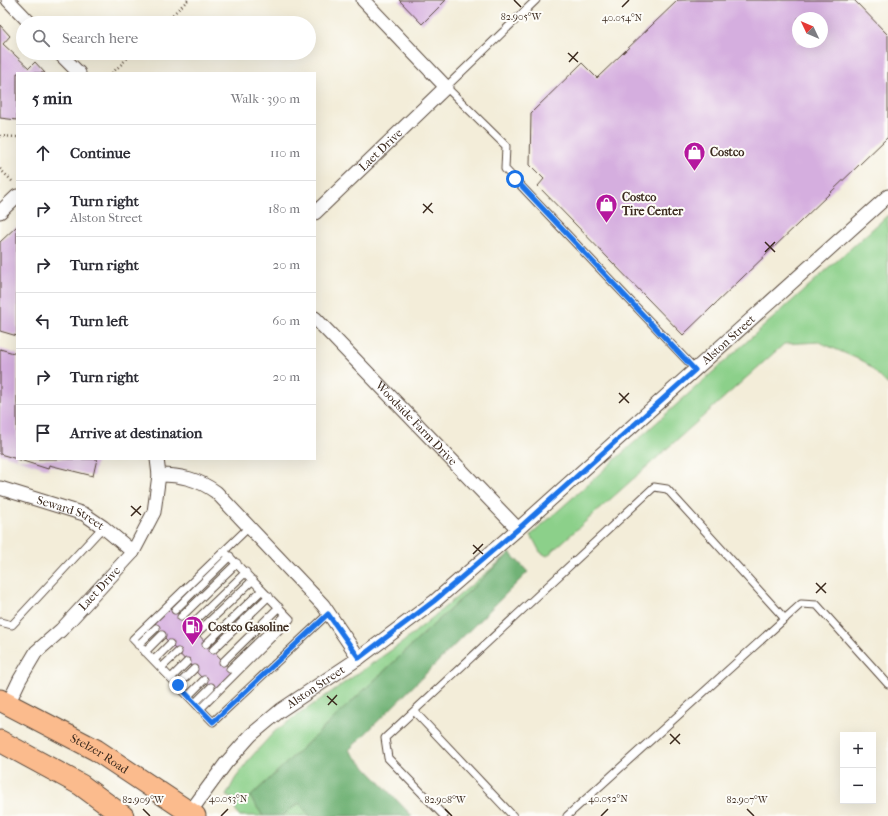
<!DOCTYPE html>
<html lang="en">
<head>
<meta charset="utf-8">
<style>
	body { margin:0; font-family:"IM FELL French Canon",serif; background:#f7f7f7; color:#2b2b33 }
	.controls { position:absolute; right:12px; bottom:12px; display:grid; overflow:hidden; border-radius:0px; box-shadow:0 4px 16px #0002 }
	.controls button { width:36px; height:36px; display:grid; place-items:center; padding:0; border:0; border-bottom:1px solid #e1e1e2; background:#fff; color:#2b2b33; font:20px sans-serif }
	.compass { position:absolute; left:792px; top:12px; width:36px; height:36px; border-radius:50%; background:#fff; box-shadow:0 4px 16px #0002; rotate:314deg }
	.stop { position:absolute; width:12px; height:12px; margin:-9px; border:3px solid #1a73e8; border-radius:50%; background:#fff }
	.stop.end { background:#1a73e8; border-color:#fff; box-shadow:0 1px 4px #0008 }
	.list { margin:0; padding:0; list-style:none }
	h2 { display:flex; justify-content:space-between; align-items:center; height:52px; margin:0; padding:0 16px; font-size:17px }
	h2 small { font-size:13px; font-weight:400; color:#7c7c81 }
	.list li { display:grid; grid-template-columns:26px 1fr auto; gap:12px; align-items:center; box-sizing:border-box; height:56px; padding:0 16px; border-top:1px solid #e1e1e2 }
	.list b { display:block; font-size:15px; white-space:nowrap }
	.list p { margin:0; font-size:13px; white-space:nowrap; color:#7c7c81 }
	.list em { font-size:13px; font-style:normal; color:#7c7c81 }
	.icon { flex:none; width:22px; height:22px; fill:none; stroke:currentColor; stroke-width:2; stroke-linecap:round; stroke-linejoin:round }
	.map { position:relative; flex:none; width:888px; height:816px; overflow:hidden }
	.search { position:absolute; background:#fff; box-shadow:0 4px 16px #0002; left:16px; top:16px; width:300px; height:44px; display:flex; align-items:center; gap:10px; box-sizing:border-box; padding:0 14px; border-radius:22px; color:#7c7c81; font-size:15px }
	.panel { position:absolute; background:#fff; box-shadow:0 4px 16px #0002; left:16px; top:72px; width:300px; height:388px; border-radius:0px }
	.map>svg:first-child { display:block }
	.green { fill:#8cd08a; stroke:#647d54 }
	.forest { fill:#71b276; stroke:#566e4a }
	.building { fill:#d5aedf; fill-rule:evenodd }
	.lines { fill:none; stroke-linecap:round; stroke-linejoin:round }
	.lane-casing { stroke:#57473a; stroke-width:9 }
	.street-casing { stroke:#57473a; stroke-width:15 }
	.primary-casing { stroke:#57473a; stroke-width:23 }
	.path { stroke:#57473a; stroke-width:2.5; stroke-dasharray:1 3; stroke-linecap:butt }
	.lane { stroke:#fff; stroke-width:7 }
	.street { stroke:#fff; stroke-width:13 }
	.primary { stroke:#fbbb8d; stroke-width:21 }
	.route { stroke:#1a73e8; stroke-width:5 }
	.ticks { fill:none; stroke:#3b2a1e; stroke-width:1.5 }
	.labels { text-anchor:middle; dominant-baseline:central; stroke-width:4; stroke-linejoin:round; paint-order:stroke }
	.street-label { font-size:12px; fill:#3b2a1e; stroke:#fdfcf7 }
	.poi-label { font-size:12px; font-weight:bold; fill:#3b2a1e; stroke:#fdfcf7; text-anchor:start }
	.ticks-label { font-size:10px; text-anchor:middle; fill:#3b2a1e; stroke:#fdfcf7; stroke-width:4; stroke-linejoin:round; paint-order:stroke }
</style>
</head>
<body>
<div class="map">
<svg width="888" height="816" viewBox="0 0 888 816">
	<rect width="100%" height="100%" fill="#fdfcf7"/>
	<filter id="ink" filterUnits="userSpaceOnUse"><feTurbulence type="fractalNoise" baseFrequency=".025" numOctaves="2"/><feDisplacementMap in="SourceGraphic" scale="8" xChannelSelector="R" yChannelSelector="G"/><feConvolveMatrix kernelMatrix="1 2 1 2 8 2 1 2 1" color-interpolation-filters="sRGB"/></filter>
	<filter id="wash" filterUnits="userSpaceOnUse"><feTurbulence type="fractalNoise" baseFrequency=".012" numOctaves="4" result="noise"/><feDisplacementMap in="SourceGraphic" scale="16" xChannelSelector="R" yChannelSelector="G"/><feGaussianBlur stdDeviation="0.9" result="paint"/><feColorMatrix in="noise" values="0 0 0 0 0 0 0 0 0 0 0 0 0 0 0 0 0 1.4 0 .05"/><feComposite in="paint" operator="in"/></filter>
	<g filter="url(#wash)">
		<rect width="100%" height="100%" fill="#f3edd9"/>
		<path class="green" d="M 888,215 L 888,385 L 865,362 L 819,342 L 784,344 L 547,556 L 540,552 L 531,535 Z
			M 510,553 L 250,797 L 263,816 L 239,816 L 236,811 L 233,799 L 226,796 L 235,779 L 252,756 L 275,731 L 403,642 Z
			M 299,803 L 310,816 L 282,816 Z"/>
		<path class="forest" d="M 510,553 L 528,572 L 349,750 L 412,816 L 310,816 L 299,803 L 282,816 L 263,816 L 250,797 Z"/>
		<g id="blocks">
			<path class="building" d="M 399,0 L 446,0 L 422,24 Z
				M 678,0 L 854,0 L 888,35 L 888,137 L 683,335 L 538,186 L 544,179 L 530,165 L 531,113 L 582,63 L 597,78 ZM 798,18 L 822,18 L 822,42 L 798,42 Z
				M 0,25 L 10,36 L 3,44 L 29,68 L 35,62 L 45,73 L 17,73 L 17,120 L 0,118 Z
				M 17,226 L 17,336 L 0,331 L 0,242 Z
				M 0,349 L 17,354 L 17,459 L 0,454 Z
				M 17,459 L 97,459 L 93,476 L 49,465 L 48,469 Z
				M 172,606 L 233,672 L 214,691 L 152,624 Z"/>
		</g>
	</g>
	<g filter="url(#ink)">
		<use href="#blocks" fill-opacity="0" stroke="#57473a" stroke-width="1"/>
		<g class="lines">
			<defs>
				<path id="lane" d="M 536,0 L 446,87 L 506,146 L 505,169 L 695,369
					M 249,527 L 133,639 L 213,722 L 328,614
					M 175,610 L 230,556
					M 181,617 L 237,563
					M 0,622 L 12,625 L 103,527
					M 190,626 L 246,572
					M 197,633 L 253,580
					M 206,644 L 262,590
					M 138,645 L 156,628
					M 213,650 L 269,596
					M 145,652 L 162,635
					M 154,660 L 170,644
					M 223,662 L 279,607
					M 161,668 L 178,652
					M 230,669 L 286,615
					M 171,678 L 187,662
					M 178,685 L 194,669
					M 188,696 L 204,680
					M 195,703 L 211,687
					M 200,709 L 290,619 L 224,551
					M 414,711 L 513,816
					M 444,816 L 388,758 L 385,738 L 654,487 L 667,489 L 785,619
					M 567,816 L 801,604 L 817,605 L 888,684"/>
				<g id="street">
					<path d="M 8,0 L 30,23"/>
					<path d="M 59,53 L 79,73"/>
					<path d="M 0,212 L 17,196"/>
					<path id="s1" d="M 315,213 L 446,87 L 363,0"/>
					<path id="s2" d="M 315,318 L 518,529"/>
					<path d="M 159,475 C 181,475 198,479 216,492 L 323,605 L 359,658"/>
					<path id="s3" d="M 0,488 L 84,514 L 103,527 L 133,552"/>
					<path id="s4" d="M 8,704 L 20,679 L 36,652 L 61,630 L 133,552 L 154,512 L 159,475 L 157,459"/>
					<path id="s5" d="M 190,812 L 226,763 L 251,735 L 281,710 L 359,658 L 435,601 L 518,529 L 888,196"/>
				</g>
				<g id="primary">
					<path id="s6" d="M 0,700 L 96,750 L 195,816"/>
					<path d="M 0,741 L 81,785 L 123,816"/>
				</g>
			</defs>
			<use href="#lane" class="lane-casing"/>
			<use href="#street" class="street-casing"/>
			<use href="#primary" class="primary-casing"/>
			<path class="path" d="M 164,23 L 188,0
				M 112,73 L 133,53
				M 0,136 L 17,137
				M 0,169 L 14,183"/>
			<use href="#lane" class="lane"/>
			<use href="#street" class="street"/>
			<use href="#primary" class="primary"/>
		</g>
	</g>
	<g class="lines" filter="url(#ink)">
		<path class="route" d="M 178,685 L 213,722 L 328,614 L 359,658 L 434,601 L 518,529 L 695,370 L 515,179"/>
	</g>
	<path class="ticks" d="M 514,0 L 521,7M 622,7 L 629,0M 568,53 L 578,62M 569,62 L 578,52M 423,204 L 433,213M 423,213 L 432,203M 765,242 L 775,252M 765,252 L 775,242M 619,393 L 629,403M 619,403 L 629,393M 131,506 L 141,515M 131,516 L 141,506M 473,545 L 483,554M 473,554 L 483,544M 816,583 L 826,593M 816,593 L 826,583M 327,696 L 337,705M 328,705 L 337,695M 670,734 L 680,744M 670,744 L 680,734M 143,809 L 150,816M 445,809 L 452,816M 747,809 L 754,816M 221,816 L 228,809M 601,816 L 608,809"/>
	<defs>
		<symbol id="shop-pin" viewBox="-11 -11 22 30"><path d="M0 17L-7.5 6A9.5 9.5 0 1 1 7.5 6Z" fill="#b5179e" stroke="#fdfcf7"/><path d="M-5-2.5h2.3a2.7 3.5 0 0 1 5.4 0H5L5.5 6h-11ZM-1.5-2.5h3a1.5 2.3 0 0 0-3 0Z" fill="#fff"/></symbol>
		<symbol id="fuel-pin" viewBox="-11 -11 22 30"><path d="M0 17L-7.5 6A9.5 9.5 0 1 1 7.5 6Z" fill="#b5179e" stroke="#fdfcf7"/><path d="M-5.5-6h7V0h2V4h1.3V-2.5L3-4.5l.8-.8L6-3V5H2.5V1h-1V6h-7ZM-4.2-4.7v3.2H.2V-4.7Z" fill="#fff"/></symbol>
	</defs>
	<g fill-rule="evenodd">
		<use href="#shop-pin" x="682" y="140" width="25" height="34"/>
		<use href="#shop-pin" x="594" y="192" width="25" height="34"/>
		<use href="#fuel-pin" x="180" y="614" width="25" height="34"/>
	</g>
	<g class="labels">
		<g class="street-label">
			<text stroke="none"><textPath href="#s1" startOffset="91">Laet Drive</textPath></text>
			<text stroke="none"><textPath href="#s5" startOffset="719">Alston Street</textPath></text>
			<text stroke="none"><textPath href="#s2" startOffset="146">Woodside Farm Drive</textPath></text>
			<text stroke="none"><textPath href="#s3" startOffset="75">Seward Street</textPath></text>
			<text stroke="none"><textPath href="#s4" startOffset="149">Laet Drive</textPath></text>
			<text stroke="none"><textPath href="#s5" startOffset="179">Alston Street</textPath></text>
			<text stroke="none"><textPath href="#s6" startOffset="113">Stelzer Road</textPath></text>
		</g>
		<g class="poi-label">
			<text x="710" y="152">Costco</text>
			<text x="622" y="197">Costco<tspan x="622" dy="14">Tire Center</tspan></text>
			<text x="208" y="627">Costco Gasoline</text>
		</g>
	</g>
	<g class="ticks-label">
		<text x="521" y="20">82.905°W</text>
		<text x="622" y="21">40.054°N</text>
		<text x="228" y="802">40.053°N</text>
		<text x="608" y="802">40.052°N</text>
		<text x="143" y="803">82.909°W</text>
		<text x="445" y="803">82.908°W</text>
		<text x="747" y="803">82.907°W</text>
	</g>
</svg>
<div class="controls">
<button>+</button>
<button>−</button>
</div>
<svg class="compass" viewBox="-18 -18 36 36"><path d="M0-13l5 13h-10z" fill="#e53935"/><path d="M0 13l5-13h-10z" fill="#7c7c81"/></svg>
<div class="stop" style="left:515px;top:179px"></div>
<div class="stop end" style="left:178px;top:685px"></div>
<div class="search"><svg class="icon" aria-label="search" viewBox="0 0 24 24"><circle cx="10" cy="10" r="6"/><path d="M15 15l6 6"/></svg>Search here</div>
<section class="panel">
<h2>5 min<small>Walk · 390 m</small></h2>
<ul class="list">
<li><svg class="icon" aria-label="ahead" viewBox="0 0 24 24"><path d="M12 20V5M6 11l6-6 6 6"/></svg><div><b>Continue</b></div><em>110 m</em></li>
<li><svg class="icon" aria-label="right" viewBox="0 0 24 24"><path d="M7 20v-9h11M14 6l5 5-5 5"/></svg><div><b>Turn right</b><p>Alston Street</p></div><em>180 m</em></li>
<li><svg class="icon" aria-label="right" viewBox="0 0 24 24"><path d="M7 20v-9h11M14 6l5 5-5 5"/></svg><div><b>Turn right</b></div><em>20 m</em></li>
<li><svg class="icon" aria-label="left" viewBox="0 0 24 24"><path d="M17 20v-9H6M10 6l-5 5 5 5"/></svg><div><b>Turn left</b></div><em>60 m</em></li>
<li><svg class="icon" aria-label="right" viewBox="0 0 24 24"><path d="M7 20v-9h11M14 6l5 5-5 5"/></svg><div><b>Turn right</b></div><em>20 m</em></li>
<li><svg class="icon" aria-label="arrive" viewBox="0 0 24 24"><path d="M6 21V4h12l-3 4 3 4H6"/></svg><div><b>Arrive at destination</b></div></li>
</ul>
</section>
</div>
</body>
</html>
